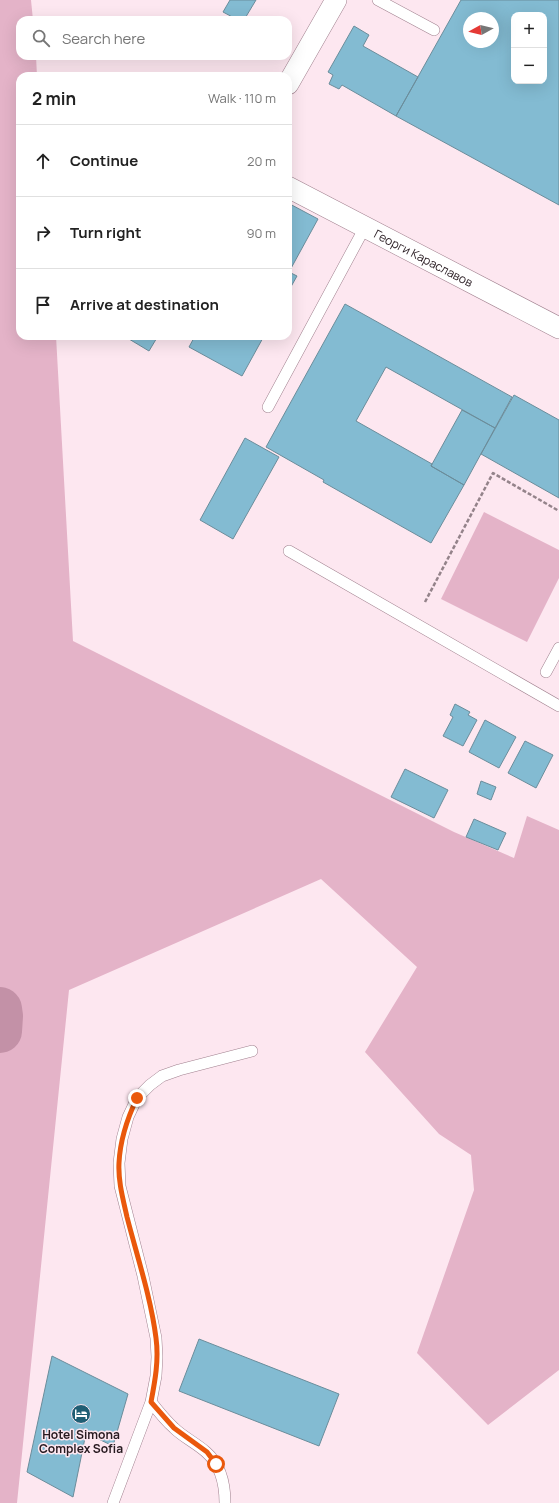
<!DOCTYPE html>
<html lang="en">
<head>
<meta charset="utf-8">
<style>
	body { margin:0; font-family:Manrope,sans-serif; background:#f6f6f6; color:#222 }
	.controls { position:absolute; right:12px; top:12px; display:grid; overflow:hidden; border-radius:8px; box-shadow:0 4px 16px #0002 }
	.controls button { width:36px; height:36px; display:grid; place-items:center; padding:0; border:0; border-bottom:1px solid #e0e0e0; background:#fff; color:#222; font:20px sans-serif }
	.compass { position:absolute; left:463px; top:12px; width:36px; height:36px; border-radius:50%; background:#fff; box-shadow:0 4px 16px #0002; rotate:262deg }
	.stop { position:absolute; width:12px; height:12px; margin:-9px; border:3px solid #ea580c; border-radius:50%; background:#fff }
	.stop.end { background:#ea580c; border-color:#fff; box-shadow:0 1px 4px #0008 }
	.list { margin:0; padding:0; list-style:none }
	h2 { display:flex; justify-content:space-between; align-items:center; height:52px; margin:0; padding:0 16px; font-size:17px }
	h2 small { font-size:13px; font-weight:400; color:#767676 }
	.list li { display:grid; grid-template-columns:26px 1fr auto; gap:12px; align-items:center; box-sizing:border-box; height:72px; padding:0 16px; border-top:1px solid #e0e0e0 }
	.list b { display:block; font-size:15px; white-space:nowrap }
	.list em { font-size:13px; font-style:normal; color:#767676 }
	.icon { flex:none; width:22px; height:22px; fill:none; stroke:currentColor; stroke-width:2; stroke-linecap:round; stroke-linejoin:round }
	.map { position:relative; flex:none; width:559px; height:1503px; overflow:hidden }
	.search { position:absolute; background:#fff; box-shadow:0 4px 16px #0002; left:16px; top:16px; width:276px; height:44px; display:flex; align-items:center; gap:10px; box-sizing:border-box; padding:0 14px; border-radius:12px; color:#767676; font-size:15px }
	.panel { position:absolute; background:#fff; box-shadow:0 4px 16px #0002; left:16px; top:72px; width:276px; height:268px; border-radius:12px }
	.map>svg:first-child { display:block }
	.green { fill:#e4b3c8 }
	.lines { fill:none; stroke-linecap:round; stroke-linejoin:round }
	.river { stroke:#c391a7; stroke-width:44 }
	.building { fill:#83bbd2; stroke:#6b8d9b; fill-rule:evenodd }
	.service-casing { stroke:#a1818f; stroke-width:12 }
	.minor-casing { stroke:#a1818f; stroke-width:22 }
	.path { stroke:#94838a; stroke-width:2.5; stroke-dasharray:4 2; stroke-linecap:butt }
	.service { stroke:#fff; stroke-width:11 }
	.minor { stroke:#fff; stroke-width:21 }
	.route { stroke:#ea580c; stroke-width:5 }
	.labels { text-anchor:middle; dominant-baseline:central; stroke-width:3; stroke-linejoin:round; paint-order:stroke }
	.street-label { font-size:12px; fill:#271a20; stroke:#fde7f0 }
	.poi-label { font-size:12px; font-weight:bold; fill:#271a20; stroke:#fde7f0 }
</style>
</head>
<body>
<div class="map">
<svg width="559" height="1503" viewBox="0 0 559 1503">
	<rect width="100%" height="100%" fill="#fde7f0"/>
	<path class="green" d="M 0,0 L 31,0 L 33,20 L 20,20 L 20,56 L 36,56 L 37,76 L 20,76 L 20,336 L 56,336 L 73,641 L 454,832 L 514,858 L 527,816 L 559,830 L 559,1370 L 488,1425 L 417,1353 L 474,1190 L 471,1155 L 439,1134 L 365,1052 L 417,967 L 321,879 L 69,990 L 17,1503 L 0,1503 Z
		M 484,512 L 559,550 L 559,578 L 527,642 L 441,599 Z"/>
	<g class="lines">
		<path class="river" d="M 0,1009 L 1,1016 L 0,1031"/>
	</g>
	<path class="building" d="M 230,0 L 256,0 L 244,20 L 238,20 L 223,12 Z
		M 461,0 L 559,0 L 559,205 L 396,116 ZM 514,15 L 544,15 L 544,81 L 514,81 ZM 469,18 L 493,18 L 493,42 L 469,42 Z
		M 354,26 L 369,35 L 363,46 L 418,77 L 396,116 L 342,85 L 339,89 L 329,84 L 333,75 L 328,72 Z
		M 288,203 L 318,219 L 289,272 L 297,276 L 288,292 Z
		M 345,304 L 512,397 L 495,428 L 386,367 L 356,421 L 432,464 L 431,466 L 464,485 L 431,543 L 323,482 L 324,480 L 266,447 Z
		M 124,336 L 158,336 L 149,351 Z
		M 195,336 L 264,336 L 242,376 L 189,347 Z
		M 514,395 L 559,420 L 559,498 L 481,454 Z
		M 462,410 L 495,428 L 464,485 L 431,466 Z
		M 245,438 L 279,457 L 233,539 L 200,520 Z
		M 455,704 L 470,712 L 468,715 L 477,720 L 463,746 L 443,736 L 453,717 L 450,715 Z
		M 485,720 L 516,737 L 499,768 L 469,752 Z
		M 525,741 L 553,755 L 536,788 L 508,773 Z
		M 405,769 L 448,790 L 434,818 L 391,797 Z
		M 481,781 L 496,787 L 491,800 L 477,794 Z
		M 474,819 L 506,833 L 498,850 L 466,837 Z
		M 199,1339 L 339,1394 L 319,1446 L 179,1391 Z
		M 52,1356 L 128,1394 L 113,1446 L 86,1433 L 73,1497 L 27,1472 Z"/>
	<g class="lines">
		<defs>
			<path id="service" d="M 378,0 L 434,30
				M 268,407 L 365,227
				M 289,551 L 559,706
				M 546,672 L 559,648
				M 151,1402 C 158,1411 165,1420 174,1428 C 183,1437 196,1443 206,1452 C 221,1465 225,1484 225,1503
				M 113,1503 L 151,1402 L 156,1376 L 157,1357 L 156,1338 L 143,1276 L 120,1186 L 119,1163 L 122,1139 L 128,1117 L 137,1098 L 150,1085 L 162,1076 L 179,1070 L 252,1051"/>
			<g id="minor">
				<path d="M 288,84 L 336,0"/>
				<path id="s1" d="M 288,187 L 559,328"/>
			</g>
		</defs>
		<use href="#service" class="service-casing"/>
		<use href="#minor" class="minor-casing"/>
		<path class="path" d="M 425,602 L 493,473 L 559,511"/>
		<use href="#service" class="service"/>
		<use href="#minor" class="minor"/>
	</g>
	<g class="lines">
		<path class="route" d="M 137,1098 C 127,1119 120,1140 119,1163 C 118,1181 123,1199 127,1217 C 137,1256 151,1298 156,1338 C 159,1360 155,1381 151,1402 L 174,1428 L 207,1452 L 216,1464"/>
	</g>
	<defs>
		<symbol id="hotel-disc" viewBox="-11 -11 22 22"><circle r="9.5" fill="#1f5e74" stroke="#fde7f0"/><path d="M-6-4.5h1.5V1H6V5H4.5V3h-9V5H-6ZM-4 0a1.8 1.8 0 1 1 3.6 0ZM.5 0V-2.5h3Q6-2.5 6 0Z" fill="#fff"/></symbol>
	</defs>
	<g fill-rule="evenodd">
		<use href="#hotel-disc" x="70" y="1403" width="22" height="22"/>
	</g>
	<g class="labels">
		<g class="street-label">
			<text stroke="none"><textPath href="#s1" startOffset="153">Георги Караславов</textPath></text>
		</g>
		<g class="poi-label">
			<text x="81" y="1434">Hotel Simona<tspan x="81" dy="14">Complex Sofia</tspan></text>
		</g>
	</g>
</svg>
<div class="controls">
<button>+</button>
<button>−</button>
</div>
<svg class="compass" viewBox="-18 -18 36 36"><path d="M0-13l5 13h-10z" fill="#e53935"/><path d="M0 13l5-13h-10z" fill="#767676"/></svg>
<div class="stop" style="left:216px;top:1464px"></div>
<div class="stop end" style="left:137px;top:1098px"></div>
<div class="search"><svg class="icon" aria-label="search" viewBox="0 0 24 24"><circle cx="10" cy="10" r="6"/><path d="M15 15l6 6"/></svg>Search here</div>
<section class="panel">
<h2>2 min<small>Walk · 110 m</small></h2>
<ul class="list">
<li><svg class="icon" aria-label="ahead" viewBox="0 0 24 24"><path d="M12 20V5M6 11l6-6 6 6"/></svg><div><b>Continue</b></div><em>20 m</em></li>
<li><svg class="icon" aria-label="right" viewBox="0 0 24 24"><path d="M7 20v-9h11M14 6l5 5-5 5"/></svg><div><b>Turn right</b></div><em>90 m</em></li>
<li><svg class="icon" aria-label="arrive" viewBox="0 0 24 24"><path d="M6 21V4h12l-3 4 3 4H6"/></svg><div><b>Arrive at destination</b></div></li>
</ul>
</section>
</div>
</body>
</html>
